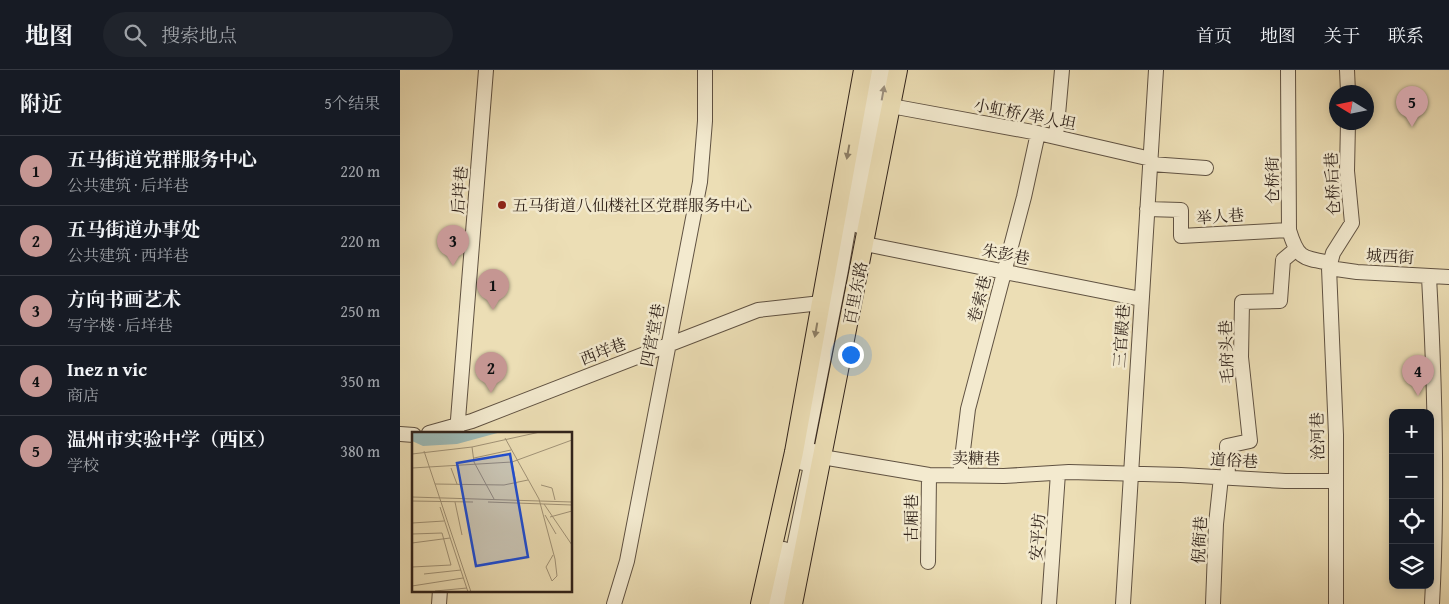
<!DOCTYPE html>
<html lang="zh">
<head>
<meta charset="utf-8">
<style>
	body { margin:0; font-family:"Gentium Book Plus","Noto Serif SC",serif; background:#20242c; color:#f1f3f6 }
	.controls { position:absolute; right:15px; bottom:15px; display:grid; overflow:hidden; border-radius:10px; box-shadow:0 2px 8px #0003 }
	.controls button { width:45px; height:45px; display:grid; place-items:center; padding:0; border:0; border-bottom:1px solid #363941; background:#171b24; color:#f1f3f6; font:25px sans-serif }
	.compass { position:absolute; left:929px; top:15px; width:45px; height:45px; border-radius:50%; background:#171b24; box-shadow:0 2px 8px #0003; rotate:280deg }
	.you { position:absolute; left:450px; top:284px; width:18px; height:18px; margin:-12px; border:4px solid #fff; border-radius:50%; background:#1a73e8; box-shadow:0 0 0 8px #1a73e833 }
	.badge { display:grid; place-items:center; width:32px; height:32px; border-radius:50%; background:#c59692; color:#111; font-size:16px; font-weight:700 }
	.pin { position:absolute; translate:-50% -41px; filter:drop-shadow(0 1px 2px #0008) }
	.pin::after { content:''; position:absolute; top:26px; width:18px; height:15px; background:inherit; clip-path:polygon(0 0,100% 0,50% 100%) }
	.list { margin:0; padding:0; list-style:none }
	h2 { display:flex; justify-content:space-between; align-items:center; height:65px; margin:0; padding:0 20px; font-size:21px }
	h2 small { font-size:16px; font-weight:400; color:#9ea1a6 }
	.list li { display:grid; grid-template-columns:32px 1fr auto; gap:15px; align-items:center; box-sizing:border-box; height:70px; padding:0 20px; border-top:1px solid #363941 }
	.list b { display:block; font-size:19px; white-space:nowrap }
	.list p { margin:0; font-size:16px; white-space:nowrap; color:#9ea1a6 }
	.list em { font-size:16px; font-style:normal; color:#9ea1a6 }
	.icon { flex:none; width:28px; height:28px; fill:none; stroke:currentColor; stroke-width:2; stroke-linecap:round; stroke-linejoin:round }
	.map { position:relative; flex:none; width:1049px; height:534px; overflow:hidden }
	header { display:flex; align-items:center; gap:30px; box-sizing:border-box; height:70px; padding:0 25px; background:#171b24; border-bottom:1px solid #363941 }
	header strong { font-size:24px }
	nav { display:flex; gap:28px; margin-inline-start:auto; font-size:18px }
	.search { width:350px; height:45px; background:#20242c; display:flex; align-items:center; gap:12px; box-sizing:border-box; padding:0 18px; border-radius:28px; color:#9ea1a6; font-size:19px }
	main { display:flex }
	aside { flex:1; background:#171b24 }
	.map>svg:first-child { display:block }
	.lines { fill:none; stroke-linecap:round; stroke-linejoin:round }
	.minor-casing { stroke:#605242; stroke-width:16 }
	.major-casing { stroke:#31231b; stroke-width:20 }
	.minor { stroke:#f3eacf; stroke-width:14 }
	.major { stroke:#ecdeb5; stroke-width:18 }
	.oneway { fill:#9c907e }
	.oneway2 { fill:#8e8068 }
	.poi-dot { fill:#8f2418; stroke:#f3eacf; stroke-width:2 }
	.labels { text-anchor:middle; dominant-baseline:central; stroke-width:5; stroke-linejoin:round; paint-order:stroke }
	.street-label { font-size:16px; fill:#31231b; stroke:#f3eacf }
	.poi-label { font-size:16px; fill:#31231b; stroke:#f3eacf; text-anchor:start }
	.inset-river { fill:none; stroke:#9cbab7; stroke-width:2.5 }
	.inset-road { fill:none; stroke:#a19377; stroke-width:1 }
	.view { fill:#1d4ed8; fill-opacity:0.15; stroke:#1d4ed8; stroke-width:2.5 }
	.inset-edge { fill:none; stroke:#31231b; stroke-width:2.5 }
</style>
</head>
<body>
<header>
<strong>地图</strong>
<div class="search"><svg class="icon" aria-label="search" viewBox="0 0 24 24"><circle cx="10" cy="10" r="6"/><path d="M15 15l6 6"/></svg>搜索地点</div>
<nav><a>首页</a><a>地图</a><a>关于</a><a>联系</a></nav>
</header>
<main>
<aside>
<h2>附近<small>5个结果</small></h2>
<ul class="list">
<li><span class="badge">1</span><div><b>五马街道党群服务中心</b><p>公共建筑 · 后垟巷</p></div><em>220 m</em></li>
<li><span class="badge">2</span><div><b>五马街道办事处</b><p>公共建筑 · 西垟巷</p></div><em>220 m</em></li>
<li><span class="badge">3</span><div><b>方向书画艺术</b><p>写字楼 · 后垟巷</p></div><em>250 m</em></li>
<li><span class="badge">4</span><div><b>Inez n vic</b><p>商店</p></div><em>350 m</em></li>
<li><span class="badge">5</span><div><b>温州市实验中学（西区）</b><p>学校</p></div><em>380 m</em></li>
</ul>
</aside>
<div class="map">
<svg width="1049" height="534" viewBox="0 0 1049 534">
	<rect width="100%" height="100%" fill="#ecdeb5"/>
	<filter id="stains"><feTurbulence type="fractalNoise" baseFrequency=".004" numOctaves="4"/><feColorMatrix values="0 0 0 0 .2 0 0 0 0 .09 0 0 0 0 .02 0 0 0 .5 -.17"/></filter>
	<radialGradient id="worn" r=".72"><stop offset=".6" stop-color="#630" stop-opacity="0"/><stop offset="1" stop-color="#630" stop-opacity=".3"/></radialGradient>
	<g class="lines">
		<defs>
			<path id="minor" d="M 888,0 L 889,160 C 898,189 902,188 931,193
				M 947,0 L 948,22
				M 491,36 L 638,63 L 751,89
				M 656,67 L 662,0
				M 751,94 L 806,98
				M 747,139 L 781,140 L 781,166 L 889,160
				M 459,156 L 487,0
				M 465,174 L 741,229
				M 929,198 L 957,202 L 1049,207
				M 1029,207 C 1035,316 1038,425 1032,534
				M 57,362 L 86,0
				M 29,363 L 72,351 L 358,240 L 421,233
				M 0,364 L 14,365
				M 422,387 L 529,405 L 604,406 L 669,402 L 781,405 L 885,411 L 935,411
				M 403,393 L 441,200 L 476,0
				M 560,405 L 568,339 L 624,127 L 638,63
				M 828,407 L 827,376 L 850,371 L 841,287 L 842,232 L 880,231 L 883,190 L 895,180
				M 528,492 L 529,405
				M 39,534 L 40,520
				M 214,534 L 227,491 L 300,112 L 305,51 L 305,0
				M 372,534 L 384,479
				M 382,534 L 414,381
				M 649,534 L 658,403
				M 723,534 L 756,0
				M 813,534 L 816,454 L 821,407
				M 936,534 L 936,365 L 929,198 L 933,183 L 952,153 L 947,101 L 948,52"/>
			<path id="major" d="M 360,534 L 394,382 L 463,0
				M 393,534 L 498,0"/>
		</defs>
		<use href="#minor" class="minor-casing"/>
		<use href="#major" class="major-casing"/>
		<use href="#minor" class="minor"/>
		<use href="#major" class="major"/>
	</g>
	<defs><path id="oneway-solid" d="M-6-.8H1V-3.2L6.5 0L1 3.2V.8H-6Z" transform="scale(1.25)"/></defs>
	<use class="oneway" href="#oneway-solid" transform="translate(483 23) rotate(-80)"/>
	<g class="oneway2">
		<use href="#oneway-solid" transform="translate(448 82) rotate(100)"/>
		<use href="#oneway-solid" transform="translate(416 260) rotate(100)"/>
	</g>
	<circle class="poi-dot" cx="102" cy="135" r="5"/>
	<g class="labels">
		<g class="street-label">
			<text transform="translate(625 44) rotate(11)">小虹桥/举人坦</text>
			<text transform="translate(872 110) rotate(-90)">仓桥街</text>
			<text transform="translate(932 114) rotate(-93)">仓桥后巷</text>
			<text transform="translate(59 120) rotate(-85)">后垟巷</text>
			<text transform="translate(820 146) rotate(-4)">举人巷</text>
			<text transform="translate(606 184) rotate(11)">朱彭巷</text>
			<text transform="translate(990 186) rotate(3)">城西街</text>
			<text transform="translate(455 223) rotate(-79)">百里东路</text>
			<text transform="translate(579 229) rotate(-75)">卷索巷</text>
			<text transform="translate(252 265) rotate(-79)">四营堂巷</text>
			<text transform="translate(721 266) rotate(-86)">三官殿巷</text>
			<text transform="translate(203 281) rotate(-21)">西垟巷</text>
			<text transform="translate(826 282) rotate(-92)">毛府头巷</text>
			<text transform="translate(917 366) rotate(-91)">沧河巷</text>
			<text transform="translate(576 388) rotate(1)">卖糖巷</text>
			<text transform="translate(834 390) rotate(3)">道俗巷</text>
			<text transform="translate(511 448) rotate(-90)">古厢巷</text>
			<text transform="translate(637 467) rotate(-86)">安平坊</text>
			<text transform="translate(799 470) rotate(-87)">倪衙巷</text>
		</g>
		<g class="poi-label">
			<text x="112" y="135">五马街道八仙楼社区党群服务中心</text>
		</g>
	</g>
	<g transform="translate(12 362)">
		<rect width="160" height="160" fill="#ecdeb5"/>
		<path d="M 0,0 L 89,0 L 45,12 L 11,14 L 0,9 Z" fill="#9cbab7"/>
		<path class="inset-river" d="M 0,3 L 50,7 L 55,0"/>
		<path class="inset-road" d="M 93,6 L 127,67 L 143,127 L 145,144 L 140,149 L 134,135 L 141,123M 60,15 L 62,30 L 82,67M 12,19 L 59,160M 0,22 L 60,15 L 128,0M 62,26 L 99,18M 100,30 L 104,52M 0,36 L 100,30 L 160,8M 39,36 L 45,52M 23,52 L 92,53 L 116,48M 129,53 L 140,56 L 143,68M 0,65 L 160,70M 0,69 L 61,70M 43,70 L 50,103M 76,70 L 160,73M 132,72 L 160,113M 28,75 L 56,160M 133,83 L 144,102M 138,85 L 160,79M 0,91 L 32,89M 0,102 L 30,101 L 39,133 L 0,135M 0,111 L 38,106M 12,142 L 49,138M 0,154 L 51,146M 23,159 L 55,156"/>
		<path class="view" d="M 98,22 L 116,125 L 64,134 L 45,31 Z"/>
		<rect width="160" height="160" class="inset-edge"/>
	</g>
	<rect width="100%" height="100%" filter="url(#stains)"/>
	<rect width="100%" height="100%" fill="url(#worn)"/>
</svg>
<div class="controls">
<button>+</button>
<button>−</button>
<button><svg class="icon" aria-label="locate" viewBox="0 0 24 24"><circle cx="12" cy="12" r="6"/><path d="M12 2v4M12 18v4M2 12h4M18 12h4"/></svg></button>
<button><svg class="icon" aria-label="layers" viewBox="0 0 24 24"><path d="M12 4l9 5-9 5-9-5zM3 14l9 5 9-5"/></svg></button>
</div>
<svg class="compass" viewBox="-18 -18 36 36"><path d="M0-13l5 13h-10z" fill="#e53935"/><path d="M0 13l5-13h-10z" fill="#9ea1a6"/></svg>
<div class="you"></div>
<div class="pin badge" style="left:93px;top:240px">1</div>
<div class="pin badge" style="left:91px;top:323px">2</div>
<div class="pin badge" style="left:53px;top:196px">3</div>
<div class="pin badge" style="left:1018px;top:326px">4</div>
<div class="pin badge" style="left:1012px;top:57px">5</div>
</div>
</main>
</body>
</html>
